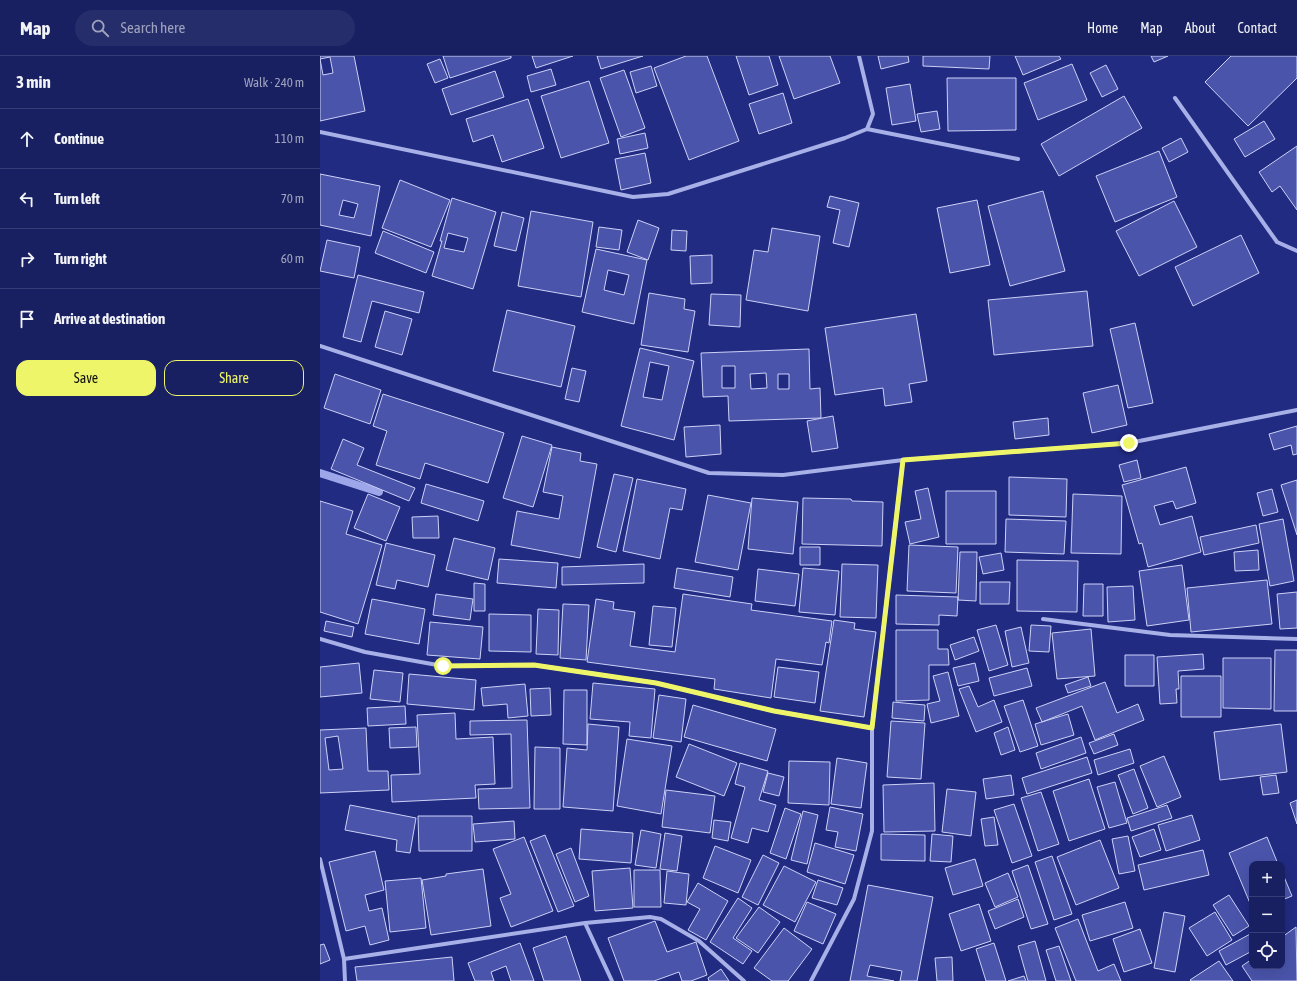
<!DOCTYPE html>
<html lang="en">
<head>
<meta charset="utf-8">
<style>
	body { margin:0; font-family:"Asap Condensed",sans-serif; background:#262d6b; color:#f1f3f6 }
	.controls { position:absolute; right:12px; bottom:12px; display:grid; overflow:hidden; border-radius:8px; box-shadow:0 4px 16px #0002 }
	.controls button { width:36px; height:36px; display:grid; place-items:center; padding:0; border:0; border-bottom:1px solid #373e77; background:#192062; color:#f1f3f6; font:20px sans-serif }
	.stop { position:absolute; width:12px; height:12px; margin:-9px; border:3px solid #eff569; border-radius:50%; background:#fff }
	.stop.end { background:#eff569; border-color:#fff; box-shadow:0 1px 4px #0008 }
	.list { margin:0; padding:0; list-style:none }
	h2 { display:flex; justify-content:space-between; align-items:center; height:52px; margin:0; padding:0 16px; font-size:17px }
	h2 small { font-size:13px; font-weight:400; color:#9fa3be }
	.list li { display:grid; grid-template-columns:26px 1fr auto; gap:12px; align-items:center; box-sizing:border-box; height:60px; padding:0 16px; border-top:1px solid #373e77 }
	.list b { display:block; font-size:15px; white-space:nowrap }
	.list em { font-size:13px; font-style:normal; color:#9fa3be }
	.actions { display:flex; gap:8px; padding:12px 16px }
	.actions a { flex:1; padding:9px 0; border:1px solid #eff569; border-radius:12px; text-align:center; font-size:14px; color:#eff569 }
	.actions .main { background:#eff569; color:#111 }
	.icon { flex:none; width:22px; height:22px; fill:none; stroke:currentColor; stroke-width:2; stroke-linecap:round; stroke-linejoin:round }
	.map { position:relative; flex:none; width:977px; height:925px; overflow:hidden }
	header { display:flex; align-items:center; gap:24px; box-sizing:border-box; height:56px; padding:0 20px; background:#192062; border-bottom:1px solid #373e77 }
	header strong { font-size:19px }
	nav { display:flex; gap:22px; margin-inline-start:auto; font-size:14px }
	.search { width:280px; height:36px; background:#262d6b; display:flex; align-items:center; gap:10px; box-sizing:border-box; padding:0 14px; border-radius:22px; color:#9fa3be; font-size:15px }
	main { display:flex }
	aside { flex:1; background:#192062 }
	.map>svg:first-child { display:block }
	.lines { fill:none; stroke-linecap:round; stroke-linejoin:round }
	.stream { stroke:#9ca6e9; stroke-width:8 }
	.building { fill:#4a54ab; stroke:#ccd1f6; fill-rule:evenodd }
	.street { stroke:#a8b0e8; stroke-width:4 }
	.route { stroke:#eff569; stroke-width:5 }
</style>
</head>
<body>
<header>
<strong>Map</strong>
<div class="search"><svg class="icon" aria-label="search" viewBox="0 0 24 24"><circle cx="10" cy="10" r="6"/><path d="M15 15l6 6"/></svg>Search here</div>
<nav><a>Home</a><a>Map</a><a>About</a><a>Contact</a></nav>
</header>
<main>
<aside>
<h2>3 min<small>Walk · 240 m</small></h2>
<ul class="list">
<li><svg class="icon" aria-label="ahead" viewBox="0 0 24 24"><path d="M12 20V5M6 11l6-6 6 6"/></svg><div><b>Continue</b></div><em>110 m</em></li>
<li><svg class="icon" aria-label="left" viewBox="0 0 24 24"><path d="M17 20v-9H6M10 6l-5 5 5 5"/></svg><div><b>Turn left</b></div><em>70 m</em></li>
<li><svg class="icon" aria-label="right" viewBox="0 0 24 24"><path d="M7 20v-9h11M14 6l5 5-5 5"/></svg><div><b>Turn right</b></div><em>60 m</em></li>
<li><svg class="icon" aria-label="arrive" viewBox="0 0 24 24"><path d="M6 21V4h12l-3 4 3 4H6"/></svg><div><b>Arrive at destination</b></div></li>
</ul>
<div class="actions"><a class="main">Save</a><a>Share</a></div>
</aside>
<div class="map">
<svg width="977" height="925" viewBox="0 0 977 925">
	<rect width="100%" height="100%" fill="#212b82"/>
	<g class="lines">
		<path class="stream" d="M 0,417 L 59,436"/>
	</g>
	<path class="building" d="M 0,0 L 34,0 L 45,55 L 0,65 ZM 10,1 L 13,17 L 3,19 L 0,3 Z
		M 123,0 L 191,0 L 191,2 L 130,22 Z
		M 212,0 L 253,0 L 216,12 Z
		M 277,0 L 323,0 L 281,13 Z
		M 366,0 L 387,0 L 419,85 L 369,104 L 334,12 Z
		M 416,0 L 449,0 L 458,29 L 429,39 Z
		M 459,0 L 510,0 L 520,27 L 474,43 Z
		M 558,0 L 588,0 L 589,6 L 561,13 Z
		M 603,0 L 670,0 L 669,13 L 603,10 Z
		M 695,0 L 739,0 L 741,3 L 703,19 Z
		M 831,0 L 848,0 L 834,6 Z
		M 911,0 L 977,0 L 977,22 L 928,70 L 885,26 Z
		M 120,3 L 128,22 L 115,27 L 107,8 Z
		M 752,8 L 767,44 L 718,64 L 704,27 Z
		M 786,9 L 798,33 L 782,41 L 770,17 Z
		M 331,10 L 337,30 L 316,37 L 310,16 Z
		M 231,13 L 236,29 L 211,36 L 207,20 Z
		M 304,14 L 325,72 L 301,81 L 280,22 Z
		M 175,15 L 184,41 L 131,59 L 122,33 Z
		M 627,22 L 696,22 L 696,74 L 628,75 Z
		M 269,25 L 289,87 L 241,102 L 221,40 Z
		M 590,28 L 596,65 L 572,69 L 566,32 Z
		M 463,37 L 472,67 L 439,78 L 429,48 Z
		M 804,40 L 822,72 L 739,120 L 721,88 Z
		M 208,43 L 224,92 L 182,106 L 173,79 L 153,86 L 146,63 Z
		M 617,55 L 620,73 L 601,76 L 597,58 Z
		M 944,65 L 955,83 L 925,101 L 914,83 Z
		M 325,77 L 328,92 L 300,98 L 297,83 Z
		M 861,82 L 868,96 L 849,106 L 842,92 Z
		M 977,90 L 977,154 L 960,130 L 952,136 L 939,116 Z
		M 839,95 L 857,141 L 795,166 L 776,120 Z
		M 325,97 L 331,127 L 301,134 L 295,103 Z
		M 0,118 L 60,130 L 51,180 L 0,169 ZM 23,144 L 38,148 L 34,162 L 19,159 Z
		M 80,124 L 130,144 L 111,191 L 62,172 Z
		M 723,135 L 745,215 L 690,230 L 668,150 Z
		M 510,140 L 539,147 L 529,191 L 513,187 L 520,154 L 507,151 Z
		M 132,142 L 176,156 L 153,233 L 112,220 L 122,185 L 120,185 ZM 128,177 L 148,182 L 144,196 L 124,192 Z
		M 657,144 L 670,209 L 630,217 L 617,152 Z
		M 854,145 L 877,191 L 819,220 L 796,175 Z
		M 211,155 L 273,166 L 261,241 L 198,230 Z
		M 182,156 L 204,162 L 196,195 L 174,190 Z
		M 318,164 L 339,172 L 328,204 L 307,196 Z
		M 279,171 L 302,174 L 299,194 L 276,191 Z
		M 452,172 L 500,180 L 488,255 L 426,244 L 434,194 L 448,196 Z
		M 352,174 L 367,175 L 366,195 L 351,194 Z
		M 63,175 L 114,196 L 106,217 L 55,197 Z
		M 921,179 L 939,217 L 873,250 L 855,211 Z
		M 7,184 L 40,191 L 34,222 L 0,215 Z
		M 276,193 L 327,204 L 314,268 L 262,256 ZM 288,214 L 309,219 L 304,239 L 284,234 Z
		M 392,199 L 392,227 L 371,228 L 370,200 Z
		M 38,219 L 104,236 L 99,257 L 52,245 L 41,286 L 23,281 Z
		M 767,235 L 773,290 L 674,299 L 668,244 Z
		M 329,237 L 365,243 L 364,253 L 375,255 L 368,296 L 321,289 Z
		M 391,238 L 421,239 L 420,271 L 389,269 Z
		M 187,254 L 255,270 L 241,331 L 173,315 Z
		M 65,255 L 92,263 L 82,299 L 55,291 Z
		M 596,258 L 607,325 L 589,328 L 592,346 L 565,350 L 563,332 L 515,339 L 505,272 Z
		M 815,267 L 833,347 L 808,352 L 790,273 Z
		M 320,292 L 374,305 L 354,384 L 301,370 ZM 330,306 L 349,310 L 342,344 L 323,341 Z
		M 489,293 L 490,333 L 500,332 L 501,362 L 409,365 L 408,340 L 383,341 L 381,297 ZM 402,310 L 415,310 L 415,332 L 402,332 ZM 446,317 L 447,332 L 431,333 L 430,318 ZM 458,318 L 469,318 L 469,333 L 458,333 Z
		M 252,312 L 266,315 L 259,346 L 245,343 Z
		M 15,318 L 61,334 L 50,368 L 4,352 Z
		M 798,329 L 807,369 L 772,377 L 763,337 Z
		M 63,338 L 184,377 L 168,427 L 105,407 L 100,423 L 56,409 L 67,375 L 53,370 Z
		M 513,360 L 518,392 L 492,396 L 487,365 Z
		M 728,362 L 729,379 L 695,383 L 693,366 Z
		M 400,369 L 401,398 L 366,401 L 364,371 Z
		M 977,370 L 977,398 L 973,399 L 971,389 L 954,394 L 949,378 Z
		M 202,380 L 232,389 L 213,451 L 183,442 Z
		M 23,383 L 44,392 L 37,409 L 95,432 L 89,445 L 11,413 Z
		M 232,391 L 261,397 L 260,405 L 277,408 L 260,502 L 191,489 L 197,455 L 239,463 L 243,440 L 223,436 Z
		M 817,404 L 821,422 L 804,426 L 799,409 Z
		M 866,411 L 876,447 L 856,453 L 853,445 L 834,450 L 840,469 L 872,460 L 881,496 L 828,511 L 822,487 L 819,488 L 802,429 Z
		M 294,418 L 313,422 L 296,496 L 277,491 Z
		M 689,421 L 747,423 L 746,461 L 689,459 Z
		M 317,423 L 366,433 L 362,454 L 350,452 L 340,503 L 303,495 Z
		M 977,424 L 977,479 L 961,429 Z
		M 106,428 L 164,445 L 158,465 L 101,447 Z
		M 608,432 L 619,481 L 590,488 L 585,466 L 601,463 L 595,435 Z
		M 952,433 L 958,456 L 943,460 L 937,437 Z
		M 626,435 L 676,435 L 676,488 L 626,488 Z
		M 48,438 L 80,451 L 66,485 L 34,472 Z
		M 753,438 L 802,440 L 801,498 L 751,497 Z
		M 388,439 L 431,447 L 418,514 L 375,506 Z
		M 432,442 L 478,446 L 473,498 L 428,493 Z
		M 483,442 L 531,443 L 532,445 L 563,446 L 562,490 L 482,488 Z
		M 0,445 L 33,455 L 26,478 L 62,489 L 38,568 L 0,556 Z
		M 118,460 L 119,482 L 93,482 L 92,461 Z
		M 686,463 L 746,465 L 744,498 L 685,496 Z
		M 963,463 L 974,525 L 950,530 L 939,468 Z
		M 936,469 L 939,487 L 884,499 L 880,481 Z
		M 134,482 L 175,492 L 168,524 L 126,514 Z
		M 66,487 L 115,499 L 108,531 L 77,524 L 75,533 L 56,529 Z
		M 589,489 L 638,491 L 636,537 L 587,535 Z
		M 480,491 L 500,491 L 500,509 L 480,509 Z
		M 938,494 L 939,514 L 915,515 L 914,496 Z
		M 640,496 L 657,496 L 656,545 L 638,544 Z
		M 681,497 L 684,514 L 663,518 L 659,501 Z
		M 179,503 L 238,507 L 236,532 L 177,527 Z
		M 697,504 L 758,505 L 757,556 L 697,555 Z
		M 324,508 L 324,527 L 242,529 L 242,511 Z
		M 522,508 L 558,509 L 556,562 L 520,561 Z
		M 862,509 L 869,564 L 827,570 L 819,515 Z
		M 357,512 L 413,521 L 410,541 L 354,532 Z
		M 483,512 L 519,515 L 515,559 L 479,556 Z
		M 438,513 L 479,518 L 475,550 L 435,545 Z
		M 947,524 L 952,568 L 871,576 L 867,532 Z
		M 660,526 L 690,526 L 689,548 L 660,548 Z
		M 154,527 L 165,528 L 165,555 L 154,555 Z
		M 764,528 L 783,528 L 783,560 L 763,560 Z
		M 813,530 L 815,564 L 788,566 L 787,531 Z
		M 977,536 L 977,572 L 960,573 L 957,538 Z
		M 116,538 L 153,543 L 150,564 L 113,559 Z
		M 363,538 L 432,548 L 431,554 L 512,565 L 509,587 L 506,586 L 502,609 L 456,603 L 451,642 L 394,633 L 395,623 L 267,606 L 276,543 L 294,546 L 293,553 L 315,556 L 310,590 L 355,596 Z
		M 576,539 L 638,541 L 637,560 L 619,559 L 619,569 L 576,568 Z
		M 52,543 L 105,553 L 99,588 L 45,578 Z
		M 243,548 L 269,549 L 266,604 L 240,602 Z
		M 333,550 L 356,552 L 352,591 L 329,589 Z
		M 218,553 L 239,554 L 238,599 L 216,598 Z
		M 169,558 L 211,559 L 211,596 L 169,595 Z
		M 514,564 L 535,567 L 534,573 L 556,576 L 544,661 L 500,655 Z
		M 6,565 L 34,571 L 32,581 L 4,575 Z
		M 110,566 L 163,571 L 160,603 L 107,599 Z
		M 676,569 L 688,609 L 669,615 L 657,574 Z
		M 711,569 L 731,570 L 729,596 L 709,595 Z
		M 701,571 L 709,607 L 692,611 L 685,575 Z
		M 771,573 L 775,620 L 737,623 L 732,577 Z
		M 576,574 L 618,574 L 618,593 L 628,593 L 629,609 L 609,609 L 609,644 L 576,645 Z
		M 654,581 L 659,595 L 635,604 L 630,589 Z
		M 955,594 L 977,594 L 977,655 L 954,655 Z
		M 883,598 L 884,613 L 858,615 L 859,633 L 856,633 L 857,647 L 840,648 L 837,601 Z
		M 805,599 L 834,599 L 834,630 L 805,630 Z
		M 903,602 L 951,602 L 951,653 L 903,652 Z
		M 39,607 L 42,637 L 0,641 L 0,611 Z
		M 655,607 L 659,625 L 638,630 L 633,612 Z
		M 458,611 L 499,616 L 495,647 L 454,641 Z
		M 707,612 L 712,630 L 674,640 L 669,622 Z
		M 54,614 L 83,617 L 80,646 L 50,643 Z
		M 628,616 L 639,660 L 611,667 L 607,648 L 620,645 L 613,620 Z
		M 89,618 L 156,624 L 154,654 L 87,648 Z
		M 861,620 L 901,620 L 901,661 L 861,661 Z
		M 768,621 L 771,630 L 748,637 L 745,629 Z
		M 785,626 L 797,657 L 818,648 L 824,664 L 775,684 L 762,650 L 722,666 L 716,652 Z
		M 273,627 L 335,633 L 331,682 L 309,680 L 310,666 L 270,663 Z
		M 205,628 L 208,660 L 188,662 L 187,648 L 163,650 L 161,632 Z
		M 649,630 L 658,651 L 674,644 L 682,666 L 656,676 L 639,633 Z
		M 230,632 L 231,659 L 211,660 L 210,633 Z
		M 244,634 L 267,634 L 267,689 L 243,688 Z
		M 339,639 L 366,643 L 361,686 L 333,682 Z
		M 703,644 L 718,690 L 700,696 L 684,650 Z
		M 573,646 L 605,649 L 604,665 L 572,662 Z
		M 373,649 L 456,673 L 447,705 L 364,681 Z
		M 85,650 L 86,668 L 48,670 L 47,652 Z
		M 135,657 L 136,683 L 173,681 L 175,728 L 155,729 L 156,742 L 72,746 L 71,719 L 100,718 L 97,659 Z
		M 748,658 L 754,679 L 721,689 L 715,668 Z
		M 207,664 L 210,752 L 159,753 L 158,733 L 192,732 L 191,678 L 150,679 L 150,665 Z
		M 571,665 L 605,667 L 601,723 L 567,721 Z
		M 268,668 L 299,671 L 293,755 L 243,751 L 247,692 L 267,694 Z
		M 961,668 L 967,716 L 900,724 L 894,676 Z
		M 96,671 L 97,691 L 70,692 L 69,672 Z
		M 688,671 L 695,694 L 681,699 L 674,677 Z
		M 46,672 L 48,715 L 68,715 L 69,734 L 0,737 L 0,674 ZM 18,680 L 23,713 L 9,714 L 5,682 Z
		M 794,678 L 798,689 L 774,698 L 769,687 Z
		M 761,681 L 766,697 L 721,713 L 716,697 Z
		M 307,683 L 352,690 L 341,758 L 297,750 Z
		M 369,688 L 417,707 L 404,740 L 356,721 Z
		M 215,691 L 240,692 L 240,753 L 214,753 Z
		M 810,693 L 814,707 L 778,719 L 774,704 Z
		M 844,700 L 861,741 L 837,751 L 820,710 Z
		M 767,701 L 772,717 L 707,738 L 702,722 Z
		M 517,702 L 547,707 L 541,752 L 511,748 Z
		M 469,705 L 510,706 L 509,749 L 468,747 Z
		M 420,707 L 448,715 L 439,744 L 456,749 L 448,776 L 432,772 L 428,787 L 411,782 L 425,731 L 415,728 Z
		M 814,713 L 828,752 L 813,758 L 798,719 Z
		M 448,717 L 464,721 L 459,740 L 443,736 Z
		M 691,719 L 694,739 L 666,743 L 663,723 Z
		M 956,719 L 959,737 L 943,739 L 940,721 Z
		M 769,723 L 785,773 L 749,785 L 733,735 Z
		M 795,726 L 807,767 L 789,772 L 777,731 Z
		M 614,727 L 615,775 L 564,776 L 563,729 Z
		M 627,733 L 656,736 L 651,780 L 622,776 Z
		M 346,734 L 395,740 L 390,777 L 342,771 Z
		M 721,736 L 739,788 L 718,795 L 701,742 Z
		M 977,744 L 977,768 L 970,747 Z
		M 694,748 L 712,800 L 692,807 L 674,754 Z
		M 30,749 L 96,762 L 90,797 L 76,795 L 77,784 L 25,774 Z
		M 847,749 L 852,762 L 811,775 L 807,762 Z
		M 510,751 L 543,758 L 536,795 L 515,791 L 518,776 L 506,774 Z
		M 465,752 L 481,758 L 466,803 L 450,797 Z
		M 483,755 L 498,759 L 487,808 L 471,804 Z
		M 872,759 L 880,784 L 846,795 L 838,769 Z
		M 98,760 L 152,760 L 152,795 L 99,795 Z
		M 674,761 L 678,789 L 665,790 L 661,763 Z
		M 394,764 L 411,766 L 408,785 L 392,782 Z
		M 194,765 L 195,783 L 155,786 L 153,768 Z
		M 261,773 L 313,777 L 311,807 L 259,803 Z
		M 834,773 L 841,794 L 820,801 L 812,781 Z
		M 321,774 L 341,778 L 336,812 L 315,809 Z
		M 345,777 L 362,780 L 357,815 L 340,813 Z
		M 561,778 L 605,779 L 605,805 L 561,804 Z
		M 612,778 L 633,780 L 631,806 L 610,805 Z
		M 225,779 L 254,850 L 238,856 L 210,785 Z
		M 808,780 L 815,815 L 799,818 L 792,783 Z
		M 204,781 L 233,855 L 191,871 L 180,842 L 191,838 L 173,793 Z
		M 947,781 L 958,808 L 932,808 L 932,852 L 909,797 Z
		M 780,784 L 799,832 L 756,849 L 737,801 Z
		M 495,787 L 534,799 L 525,828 L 487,816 Z
		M 395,790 L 431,804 L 418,837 L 383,822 Z
		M 251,792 L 269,840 L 255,846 L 236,798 Z
		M 883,794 L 889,819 L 824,834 L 818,809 Z
		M 55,795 L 64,834 L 45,839 L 49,855 L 62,852 L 69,884 L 50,889 L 45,870 L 26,875 L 9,806 Z
		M 443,799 L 459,807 L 438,849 L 422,841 Z
		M 732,800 L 752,858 L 734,864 L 715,806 Z
		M 655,803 L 663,830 L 633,839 L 625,812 Z
		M 708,809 L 728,868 L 711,873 L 692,815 Z
		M 464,810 L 496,826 L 475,866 L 443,849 Z
		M 310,812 L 313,852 L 275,855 L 272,815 Z
		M 163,813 L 171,870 L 111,879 L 102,824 L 126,820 L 126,818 Z
		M 314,814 L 340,814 L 341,851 L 314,851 Z
		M 347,815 L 369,818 L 366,849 L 344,847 Z
		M 962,816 L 972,840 L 962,844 Z
		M 688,817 L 698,841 L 675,851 L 665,827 Z
		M 101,822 L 106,872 L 70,876 L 65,825 Z
		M 498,824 L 523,832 L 517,849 L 492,842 Z
		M 378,827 L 408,845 L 386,884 L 368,874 L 380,853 L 367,846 Z
		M 548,829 L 613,841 L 597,925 L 580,925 L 582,915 L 550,909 L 547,920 L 574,925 L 530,925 Z
		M 909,839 L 929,870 L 913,880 L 893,849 Z
		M 418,842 L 432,852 L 413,882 L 432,895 L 423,908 L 390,886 Z
		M 698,843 L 704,861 L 675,873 L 668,855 Z
		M 487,846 L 516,858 L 503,888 L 474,875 Z
		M 805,846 L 813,872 L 770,885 L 762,859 Z
		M 659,848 L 671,885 L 641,895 L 629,858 Z
		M 439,851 L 460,866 L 438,897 L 416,882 Z
		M 844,856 L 865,860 L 855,916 L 834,912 Z
		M 895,856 L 912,884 L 887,900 L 869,872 Z
		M 758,863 L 778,915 L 794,908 L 801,925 L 756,925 L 735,872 Z
		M 335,865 L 347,896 L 376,886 L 387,919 L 371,925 L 362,925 L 359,916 L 334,925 L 304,925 L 288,882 Z
		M 976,871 L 977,925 L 932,925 L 922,910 L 932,903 L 932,910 L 962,910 L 962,881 Z
		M 464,872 L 492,893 L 468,925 L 452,925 L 434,912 Z
		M 820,873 L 832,907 L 804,916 L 793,883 Z
		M 932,877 L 932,895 L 906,909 L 899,895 Z
		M 246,880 L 261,925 L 224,925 L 213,892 Z
		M 715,885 L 726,925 L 708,925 L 698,890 Z
		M 200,887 L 214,925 L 191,925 L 186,910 L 171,916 L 174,925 L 155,925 L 148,907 Z
		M 674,887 L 686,925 L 666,925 L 656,893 Z
		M 4,888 L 10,904 L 0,908 L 0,889 Z
		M 739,890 L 751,925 L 736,925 L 726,894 Z
		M 132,901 L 134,925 L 37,925 L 35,911 Z
		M 632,901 L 633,925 L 617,925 L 615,902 Z
		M 899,905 L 913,925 L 871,925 L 870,924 Z
		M 401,913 L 409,925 L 389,925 L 388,922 Z
		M 704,920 L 706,925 L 688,925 Z"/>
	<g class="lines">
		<path class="street" d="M 855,42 L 957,186 L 977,195
			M 547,73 L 698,103
			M 0,76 L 313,141 L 348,138 L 525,82 L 547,73 L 553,58 L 539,0
			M 0,290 L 389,417 L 463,419 L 583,404 L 809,387 L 977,354
			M 723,563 L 850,579 L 977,583
			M 0,583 L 45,596 L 123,610 L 214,609 L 336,627 L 454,655 L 552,672
			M 0,803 L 24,903 L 25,925
			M 265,867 L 292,925
			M 24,903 L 265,867 L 330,861 L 341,863 L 379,885 L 424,925
			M 491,925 L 534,843 L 552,775 L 552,672 L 583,404"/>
	</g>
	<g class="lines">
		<path class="route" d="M 123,610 L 214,609 L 336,627 L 454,655 L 552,672 L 583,404 L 809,387"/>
	</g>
</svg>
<div class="controls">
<button>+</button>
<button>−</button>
<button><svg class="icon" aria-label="locate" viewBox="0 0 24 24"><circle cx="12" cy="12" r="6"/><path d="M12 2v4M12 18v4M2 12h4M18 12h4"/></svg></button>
</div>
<div class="stop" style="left:123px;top:610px"></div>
<div class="stop end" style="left:809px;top:387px"></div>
</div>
</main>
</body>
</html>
